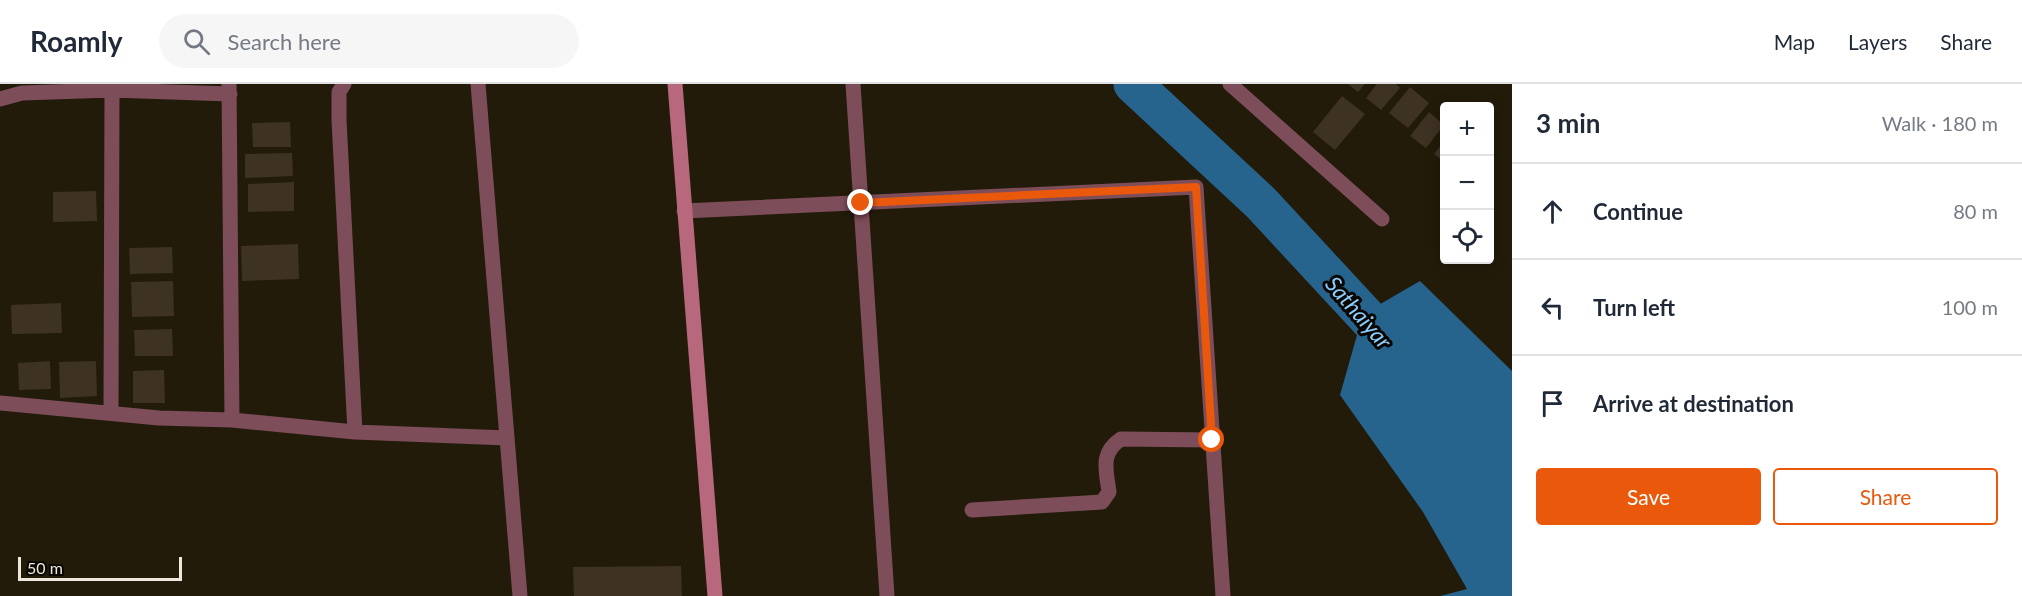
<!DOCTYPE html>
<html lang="en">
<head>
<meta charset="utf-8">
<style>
	body { margin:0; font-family:Lato,sans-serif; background:#f6f6f7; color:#1f2937 }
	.controls { position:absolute; right:18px; top:18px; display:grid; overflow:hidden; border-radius:6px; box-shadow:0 3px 15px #0003 }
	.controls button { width:54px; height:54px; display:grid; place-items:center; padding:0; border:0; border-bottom:2px solid #e0e1e3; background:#fff; color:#1f2937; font:30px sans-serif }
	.scale { position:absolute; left:18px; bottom:15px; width:164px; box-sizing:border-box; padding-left:6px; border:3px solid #ede8dd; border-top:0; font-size:16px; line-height:21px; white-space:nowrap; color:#ede8dd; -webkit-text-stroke:4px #090602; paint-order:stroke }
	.stop { position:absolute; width:18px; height:18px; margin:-14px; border:4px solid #ea580c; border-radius:50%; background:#fff }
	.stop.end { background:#ea580c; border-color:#fff; box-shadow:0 2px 6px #0008 }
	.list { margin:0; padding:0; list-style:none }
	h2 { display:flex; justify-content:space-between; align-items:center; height:78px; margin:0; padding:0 24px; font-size:26px }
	h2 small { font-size:20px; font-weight:400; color:#747a83 }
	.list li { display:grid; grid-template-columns:39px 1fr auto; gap:18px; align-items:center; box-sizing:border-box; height:96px; padding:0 24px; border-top:2px solid #e0e1e3 }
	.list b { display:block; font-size:22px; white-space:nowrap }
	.list em { font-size:20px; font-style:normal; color:#747a83 }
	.actions { display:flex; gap:12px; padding:18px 24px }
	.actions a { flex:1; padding:14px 0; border:2px solid #ea580c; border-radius:6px; text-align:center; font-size:21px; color:#ea580c }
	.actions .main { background:#ea580c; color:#fff }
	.icon { flex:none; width:33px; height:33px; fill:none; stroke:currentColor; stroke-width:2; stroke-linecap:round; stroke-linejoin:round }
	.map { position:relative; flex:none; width:1512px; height:512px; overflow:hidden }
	header { display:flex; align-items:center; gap:36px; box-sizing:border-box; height:84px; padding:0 30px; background:#fff; border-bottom:2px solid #e0e1e3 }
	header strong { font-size:28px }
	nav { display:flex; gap:33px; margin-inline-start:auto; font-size:21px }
	.search { width:420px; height:54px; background:#f6f6f7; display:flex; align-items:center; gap:15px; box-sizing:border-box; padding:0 21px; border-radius:33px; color:#747a83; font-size:22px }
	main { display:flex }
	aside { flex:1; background:#fff }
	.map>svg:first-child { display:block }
	.water { fill:#26638d }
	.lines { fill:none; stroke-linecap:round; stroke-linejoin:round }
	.river { stroke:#26638d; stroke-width:39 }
	.building { fill:#3e3223 }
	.street { stroke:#7e4d5a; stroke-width:15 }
	.secondary { stroke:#b7687d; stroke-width:15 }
	.route { stroke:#ea580c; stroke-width:8 }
	.labels { text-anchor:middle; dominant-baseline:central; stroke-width:6; stroke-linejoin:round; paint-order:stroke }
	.water-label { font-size:22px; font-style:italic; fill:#8bcdff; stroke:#090602 }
</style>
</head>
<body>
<header>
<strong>Roamly</strong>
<div class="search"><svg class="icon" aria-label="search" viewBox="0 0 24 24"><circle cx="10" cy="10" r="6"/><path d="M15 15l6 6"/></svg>Search here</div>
<nav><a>Map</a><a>Layers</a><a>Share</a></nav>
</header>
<main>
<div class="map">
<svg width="1512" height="512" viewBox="0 0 1512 512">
	<rect width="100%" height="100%" fill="#221b0a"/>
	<path class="water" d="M 1420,197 L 1512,287 L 1512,512 L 1440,512 L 1467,505 L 1423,428 L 1340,311 L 1363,230 Z"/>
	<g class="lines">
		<path class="river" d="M 1133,0 L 1261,119 L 1388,256 L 1395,272"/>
	</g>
	<path class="building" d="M 1348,0 L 1365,0 L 1358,8 Z
		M 1377,0 L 1396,0 L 1400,4 L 1381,26 L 1366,14 Z
		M 1410,3 L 1429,19 L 1408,44 L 1389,29 Z
		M 1342,12 L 1365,30 L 1335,66 L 1313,48 Z
		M 1429,28 L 1444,41 L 1426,64 L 1410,52 Z
		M 290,38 L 291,63 L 253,63 L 252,39 Z
		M 1444,57 L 1444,78 L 1434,70 Z
		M 292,69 L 293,92 L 245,94 L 245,70 Z
		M 294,98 L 294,127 L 248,128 L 248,100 Z
		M 96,107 L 97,137 L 53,138 L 53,108 Z
		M 298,160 L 299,195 L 242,197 L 241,162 Z
		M 172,163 L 173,189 L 130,190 L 129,164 Z
		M 173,197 L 174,232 L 132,233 L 131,198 Z
		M 61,219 L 62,249 L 12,250 L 11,221 Z
		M 172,245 L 173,272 L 135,272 L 134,246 Z
		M 50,277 L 51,305 L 19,306 L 18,279 Z
		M 96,277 L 97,312 L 60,314 L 59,278 Z
		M 164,286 L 165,319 L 133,319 L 133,287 Z
		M 681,482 L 682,512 L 574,512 L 573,483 Z"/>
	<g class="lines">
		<path class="street" d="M 229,0 L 232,336
			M 344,0 L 339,8 L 339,36 L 355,348
			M 478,0 L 520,512
			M 853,0 L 887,512
			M 1230,0 L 1382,135
			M 0,15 L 22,9 L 112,6 L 230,10
			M 684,127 L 1196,103 L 1223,512
			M 0,319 L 159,334 L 232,336 L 355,348 L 507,354
			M 111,329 L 112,6
			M 972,426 L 1102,418 L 1109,408 C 1106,385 1100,369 1121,355 L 1213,356"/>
		<path class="secondary" d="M 675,0 L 715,512"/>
	</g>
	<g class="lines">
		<path class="route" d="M 861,119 L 1196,103 L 1212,356"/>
	</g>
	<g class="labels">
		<g class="water-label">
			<text transform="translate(1359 228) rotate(49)">Sathaiyar</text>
		</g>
	</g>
</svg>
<div class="controls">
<button>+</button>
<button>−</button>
<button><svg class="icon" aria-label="locate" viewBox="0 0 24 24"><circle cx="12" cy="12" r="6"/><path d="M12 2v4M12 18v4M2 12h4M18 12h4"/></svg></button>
</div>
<div class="scale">50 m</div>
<div class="stop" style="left:1212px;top:356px"></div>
<div class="stop end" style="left:861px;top:119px"></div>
</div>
<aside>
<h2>3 min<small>Walk · 180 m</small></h2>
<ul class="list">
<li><svg class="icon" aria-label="ahead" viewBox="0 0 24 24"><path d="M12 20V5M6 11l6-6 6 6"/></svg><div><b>Continue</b></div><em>80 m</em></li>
<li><svg class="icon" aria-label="left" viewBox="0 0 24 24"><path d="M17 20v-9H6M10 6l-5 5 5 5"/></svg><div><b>Turn left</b></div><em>100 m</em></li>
<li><svg class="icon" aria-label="arrive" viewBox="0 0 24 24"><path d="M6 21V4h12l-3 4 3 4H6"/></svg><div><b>Arrive at destination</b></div></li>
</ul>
<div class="actions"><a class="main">Save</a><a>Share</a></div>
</aside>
</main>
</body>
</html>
